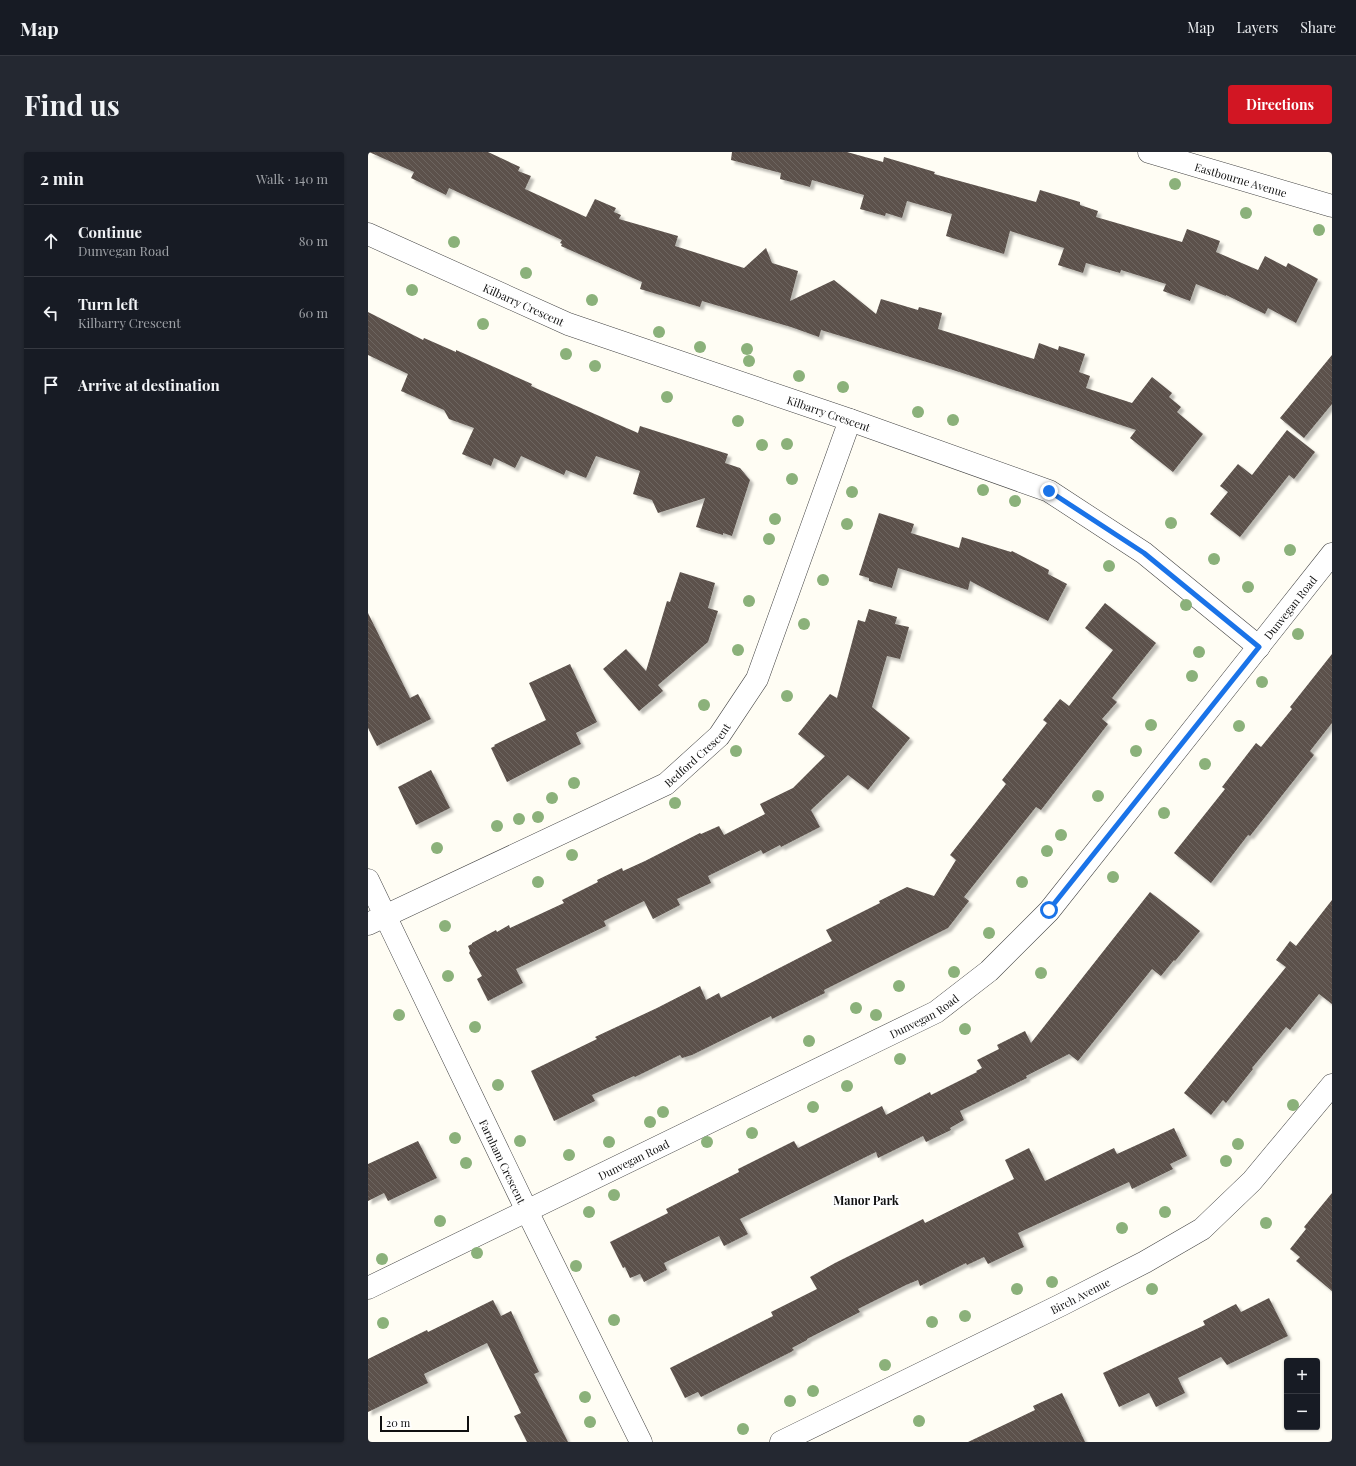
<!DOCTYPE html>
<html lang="en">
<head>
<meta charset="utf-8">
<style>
	body { margin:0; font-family:"Playfair Display",serif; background:#242831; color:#f1f3f6 }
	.controls { position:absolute; right:12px; bottom:12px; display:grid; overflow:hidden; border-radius:4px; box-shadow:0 1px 3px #0004 }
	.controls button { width:36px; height:36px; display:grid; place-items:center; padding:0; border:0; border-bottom:1px solid #363941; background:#171b24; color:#f1f3f6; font:20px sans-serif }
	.scale { position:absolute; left:12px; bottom:10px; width:89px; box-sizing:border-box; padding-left:4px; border:2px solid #101010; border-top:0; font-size:11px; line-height:14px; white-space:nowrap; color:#101010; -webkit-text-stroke:3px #fff; paint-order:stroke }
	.stop { position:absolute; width:12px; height:12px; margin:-9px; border:3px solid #1a73e8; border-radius:50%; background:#fff }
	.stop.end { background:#1a73e8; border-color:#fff; box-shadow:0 1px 4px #0008 }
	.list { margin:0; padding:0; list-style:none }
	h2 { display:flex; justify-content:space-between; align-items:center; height:52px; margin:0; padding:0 16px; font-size:17px }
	h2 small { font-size:13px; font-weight:400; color:#9ea1a6 }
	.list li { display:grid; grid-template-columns:26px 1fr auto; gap:12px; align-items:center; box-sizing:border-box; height:72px; padding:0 16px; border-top:1px solid #363941 }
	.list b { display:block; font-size:15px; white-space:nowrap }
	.list p { margin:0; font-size:13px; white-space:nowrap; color:#9ea1a6 }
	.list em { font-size:13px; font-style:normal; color:#9ea1a6 }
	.icon { flex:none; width:22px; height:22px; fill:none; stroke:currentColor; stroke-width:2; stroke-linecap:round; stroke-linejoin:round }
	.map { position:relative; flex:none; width:964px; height:1290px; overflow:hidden; border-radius:4px }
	header { display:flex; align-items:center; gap:24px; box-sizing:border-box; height:56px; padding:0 20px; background:#171b24; border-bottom:1px solid #363941 }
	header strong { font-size:19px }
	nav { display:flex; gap:22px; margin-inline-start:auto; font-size:14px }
	.intro { display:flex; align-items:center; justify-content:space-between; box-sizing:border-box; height:96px; padding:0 24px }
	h1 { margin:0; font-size:28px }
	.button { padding:10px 18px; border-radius:4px; background:#d21623; color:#fff; font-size:14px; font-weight:700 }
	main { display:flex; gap:24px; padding:0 24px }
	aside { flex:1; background:#171b24; border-radius:4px; box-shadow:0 1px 3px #0004 }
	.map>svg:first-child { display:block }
	.building { fill:url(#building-back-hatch); filter:url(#shadow) }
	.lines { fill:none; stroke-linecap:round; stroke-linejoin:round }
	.minor-casing { stroke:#434343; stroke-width:23 }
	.minor { stroke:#fff; stroke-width:22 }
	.tree { fill:#8bb17a }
	.route { stroke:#1a73e8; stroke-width:5 }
	.labels { text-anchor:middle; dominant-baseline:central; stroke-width:4; stroke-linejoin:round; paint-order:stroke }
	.street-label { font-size:11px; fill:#101010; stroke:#fff }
	.neighbourhood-label { font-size:12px; font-weight:bold; fill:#101010; stroke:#fff }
</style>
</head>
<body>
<header>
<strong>Map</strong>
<nav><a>Map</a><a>Layers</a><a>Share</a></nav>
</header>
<div class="intro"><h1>Find us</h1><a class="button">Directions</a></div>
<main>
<aside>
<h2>2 min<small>Walk · 140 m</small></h2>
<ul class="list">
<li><svg class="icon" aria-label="ahead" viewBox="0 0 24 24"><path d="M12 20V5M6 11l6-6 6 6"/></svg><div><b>Continue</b><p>Dunvegan Road</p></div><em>80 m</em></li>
<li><svg class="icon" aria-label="left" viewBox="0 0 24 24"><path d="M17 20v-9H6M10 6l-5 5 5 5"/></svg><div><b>Turn left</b><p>Kilbarry Crescent</p></div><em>60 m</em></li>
<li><svg class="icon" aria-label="arrive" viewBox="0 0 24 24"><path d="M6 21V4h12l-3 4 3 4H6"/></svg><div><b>Arrive at destination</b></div></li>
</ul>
</aside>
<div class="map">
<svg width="964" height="1290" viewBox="0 0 964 1290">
	<defs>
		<pattern id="building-back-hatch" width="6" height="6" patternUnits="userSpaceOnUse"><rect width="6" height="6" fill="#5b514b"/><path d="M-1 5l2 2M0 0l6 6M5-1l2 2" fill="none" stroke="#6d6561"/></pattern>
		<filter id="shadow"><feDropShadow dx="3.5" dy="3.5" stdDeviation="1" flood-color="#0004"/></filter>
	</defs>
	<rect width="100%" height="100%" fill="#fffdf4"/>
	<path class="building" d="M 1,0 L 120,0 L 152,15 L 150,19 L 163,24 L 157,37 L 218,65 L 227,47 L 248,56 L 246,60 L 253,63 L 251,67 L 310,84 L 307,94 L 376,116 L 398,96 L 404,111 L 430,119 L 422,149 L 466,128 L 508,162 L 513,147 L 550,158 L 551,155 L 574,161 L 570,177 L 666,207 L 671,191 L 690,198 L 691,194 L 717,202 L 711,220 L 722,224 L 718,236 L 764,251 L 784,225 L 804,241 L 801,245 L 813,255 L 809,260 L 835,282 L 805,320 L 762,286 L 768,278 L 585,218 L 453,178 L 451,185 L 423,175 L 334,149 L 332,155 L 272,137 L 274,130 L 193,94 L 194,92 L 192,91 L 194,88 L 81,36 L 78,43 L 43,26 L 46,20 Z
		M 364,0 L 479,0 L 515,10 L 516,5 L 567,20 L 566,22 L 668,50 L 672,38 L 712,50 L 712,53 L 730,59 L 728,65 L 814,90 L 819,77 L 852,89 L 848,100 L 890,118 L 897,104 L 918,115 L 920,111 L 950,127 L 928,171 L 900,156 L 897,162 L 858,143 L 858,144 L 828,132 L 822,149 L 795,139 L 798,132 L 753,118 L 752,121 L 718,111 L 715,121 L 690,113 L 696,96 L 642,79 L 636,102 L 578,84 L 584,62 L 539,49 L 534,66 L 518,61 L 517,64 L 492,57 L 496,43 L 444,28 L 442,35 L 412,27 L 413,21 L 363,8 Z
		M 0,160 L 55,188 L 56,186 L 88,200 L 88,198 L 164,232 L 163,234 L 270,281 L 272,274 L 360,302 L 357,311 L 372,316 L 382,328 L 364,384 L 355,381 L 355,383 L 328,375 L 337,346 L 290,361 L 284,348 L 265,342 L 272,319 L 228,304 L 218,326 L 198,318 L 196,323 L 153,304 L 147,316 L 126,306 L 123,314 L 94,302 L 106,276 L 81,267 L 76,258 L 33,239 L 40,222 L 0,203 Z
		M 964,203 L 964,252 L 936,286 L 912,266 Z
		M 919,278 L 947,300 L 926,327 L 921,323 L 872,385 L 842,362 L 860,340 L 852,334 L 870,312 L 884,323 Z
		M 511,361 L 546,372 L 543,381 L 591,396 L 594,385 L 643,400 L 644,399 L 681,418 L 680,422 L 699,432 L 680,469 L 602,429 L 600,438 L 530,416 L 524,436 L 501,429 L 501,426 L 491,423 Z
		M 312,420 L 347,431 L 340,456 L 350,459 L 340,490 L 290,533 L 295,539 L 271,559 L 235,517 L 258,497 L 278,519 L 299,449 L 302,450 Z
		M 737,451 L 788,491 L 744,546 L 749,550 L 734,567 L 740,572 L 673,658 L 668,655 L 596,745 L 601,749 L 580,776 L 456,838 L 457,841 L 404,867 L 403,864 L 324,903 L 314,906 L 312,903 L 267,925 L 266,924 L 224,943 L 227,949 L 186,969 L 163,919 L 229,887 L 227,885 L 289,856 L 332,834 L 338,848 L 351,841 L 353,846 L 464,789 L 458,778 L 512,751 L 511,749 L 539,735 L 566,744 L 588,708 L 582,703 L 638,632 L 634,628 L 679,571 L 675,568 L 692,547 L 701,554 L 745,498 L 717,476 Z
		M 501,457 L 529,465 L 527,472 L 541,475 L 532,507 L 519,504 L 504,555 L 542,586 L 500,638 L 480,623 L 443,658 L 452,675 L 413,695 L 412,693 L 395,702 L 393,698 L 340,724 L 343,731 L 309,747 L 312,753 L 285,767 L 276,749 L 236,769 L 238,774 L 148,817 L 155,831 L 120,849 L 109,827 L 114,824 L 101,801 L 102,799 L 100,794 L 104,792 L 104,791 L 128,778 L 129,780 L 141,773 L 142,776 L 196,751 L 194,748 L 230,730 L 229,728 L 254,716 L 255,719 L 277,709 L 332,681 L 333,682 L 351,674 L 356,683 L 397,662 L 392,652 L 425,636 L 457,604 L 430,582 L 462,542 L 469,546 L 490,468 L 497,470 Z
		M 0,461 L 42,546 L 50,542 L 63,567 L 9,594 L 0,576 Z
		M 964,502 L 964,571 L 942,599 L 946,603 L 882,684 L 880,683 L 843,731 L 806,701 L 857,637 L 854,635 L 888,591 L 893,595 L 924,557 L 922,555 Z
		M 202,512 L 229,570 L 208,581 L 213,592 L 139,630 L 123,596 L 127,594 L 126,593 L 178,568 L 161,531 Z
		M 63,618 L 82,656 L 48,673 L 30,635 Z
		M 782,740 L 832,779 L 807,809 L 806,808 L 793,824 L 784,817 L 710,909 L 701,902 L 658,924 L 659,926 L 592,959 L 596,968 L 582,976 L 583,978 L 558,990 L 555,984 L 510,1006 L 508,1000 L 372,1067 L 380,1082 L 356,1094 L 351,1084 L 296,1111 L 299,1118 L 276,1130 L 272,1122 L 262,1126 L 257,1115 L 255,1116 L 242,1090 L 300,1061 L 298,1057 L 371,1020 L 370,1017 L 426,989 L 430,996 L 514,954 L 518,963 L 562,940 L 563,943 L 609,920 L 608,919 L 614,916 L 609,908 L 631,897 L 629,893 L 657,879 L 663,891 Z
		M 964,748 L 964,852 L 951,842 L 922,878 L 918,875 L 884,916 L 885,917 L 858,951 L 855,948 L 843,963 L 816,941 L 918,815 L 908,808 L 922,789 L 928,794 Z
		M 806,976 L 819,1004 L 802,1012 L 805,1017 L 764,1037 L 761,1030 L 650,1081 L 656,1095 L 620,1112 L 616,1105 L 599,1113 L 598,1111 L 552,1134 L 550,1128 L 538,1133 L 490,1157 L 492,1160 L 439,1187 L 439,1188 L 424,1196 L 426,1198 L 423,1200 L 333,1245 L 330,1240 L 317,1246 L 302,1216 L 405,1164 L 403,1160 L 449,1137 L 442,1125 L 467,1111 L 555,1067 L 557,1071 L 646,1027 L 637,1008 L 661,996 L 677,1029 L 746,996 L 749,1002 Z
		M 50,989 L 69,1026 L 20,1049 L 16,1041 L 0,1049 L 0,1012 Z
		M 964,1041 L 964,1139 L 928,1109 L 932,1105 L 922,1097 L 938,1077 L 936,1075 Z
		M 901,1146 L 920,1184 L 859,1213 L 853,1205 L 810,1226 L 817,1241 L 788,1255 L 781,1241 L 751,1255 L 735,1221 L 837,1173 L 835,1169 L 868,1152 L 873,1160 Z
		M 125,1148 L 133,1164 L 143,1159 L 171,1220 L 166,1222 L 200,1290 L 159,1290 L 146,1264 L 153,1261 L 119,1191 L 56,1222 L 60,1231 L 0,1260 L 0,1207 L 59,1178 L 60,1180 Z
		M 694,1241 L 717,1290 L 600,1290 L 667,1258 L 665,1254 Z"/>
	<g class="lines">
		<defs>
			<g id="minor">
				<path id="s1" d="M 781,0 L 964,54"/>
				<path id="s2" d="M 0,82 L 200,172 L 482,268 L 681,339 L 776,401 L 891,495"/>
				<path id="s3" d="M 0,728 L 159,1059 L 273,1290"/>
				<path id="s4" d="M 0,772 L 298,632 L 351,584 L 389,527 L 482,268"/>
				<path id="s5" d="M 0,1136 L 568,860 L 621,819 L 681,759 L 964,402"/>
				<path id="s6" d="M 413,1290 L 693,1153 L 777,1110 L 834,1077 L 884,1029 L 964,933"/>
			</g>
		</defs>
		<use href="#minor" class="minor-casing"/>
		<use href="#minor" class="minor"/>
	</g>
	<g class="tree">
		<circle cx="807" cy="32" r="6"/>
		<circle cx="878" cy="61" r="6"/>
		<circle cx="951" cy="78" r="6"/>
		<circle cx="86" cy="90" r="6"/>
		<circle cx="158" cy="121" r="6"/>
		<circle cx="44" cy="138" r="6"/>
		<circle cx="224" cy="148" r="6"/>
		<circle cx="115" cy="172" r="6"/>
		<circle cx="291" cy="180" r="6"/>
		<circle cx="332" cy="195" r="6"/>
		<circle cx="379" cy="197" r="6"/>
		<circle cx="198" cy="202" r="6"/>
		<circle cx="381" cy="209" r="6"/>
		<circle cx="227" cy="214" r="6"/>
		<circle cx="431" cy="224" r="6"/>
		<circle cx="475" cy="235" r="6"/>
		<circle cx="299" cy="245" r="6"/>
		<circle cx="550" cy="260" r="6"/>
		<circle cx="585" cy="268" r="6"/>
		<circle cx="370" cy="269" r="6"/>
		<circle cx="419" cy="292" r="6"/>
		<circle cx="394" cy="293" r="6"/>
		<circle cx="424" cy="327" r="6"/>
		<circle cx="615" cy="338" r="6"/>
		<circle cx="484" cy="340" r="6"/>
		<circle cx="647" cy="349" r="6"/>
		<circle cx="407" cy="367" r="6"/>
		<circle cx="803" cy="371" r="6"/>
		<circle cx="479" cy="372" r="6"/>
		<circle cx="401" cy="387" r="6"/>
		<circle cx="922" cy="398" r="6"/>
		<circle cx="846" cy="407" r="6"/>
		<circle cx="741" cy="414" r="6"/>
		<circle cx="455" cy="428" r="6"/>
		<circle cx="880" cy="435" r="6"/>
		<circle cx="381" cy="449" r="6"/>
		<circle cx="818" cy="453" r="6"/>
		<circle cx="436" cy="472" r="6"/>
		<circle cx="930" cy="482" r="6"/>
		<circle cx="370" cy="498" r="6"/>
		<circle cx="831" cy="500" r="6"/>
		<circle cx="824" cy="524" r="6"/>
		<circle cx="894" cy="530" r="6"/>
		<circle cx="419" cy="544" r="6"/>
		<circle cx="336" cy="553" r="6"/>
		<circle cx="783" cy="573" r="6"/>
		<circle cx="871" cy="574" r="6"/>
		<circle cx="368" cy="599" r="6"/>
		<circle cx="768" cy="599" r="6"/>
		<circle cx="837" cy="612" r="6"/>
		<circle cx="206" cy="631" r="6"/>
		<circle cx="730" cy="644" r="6"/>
		<circle cx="184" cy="646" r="6"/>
		<circle cx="307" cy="651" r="6"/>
		<circle cx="796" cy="661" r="6"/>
		<circle cx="170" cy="665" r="6"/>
		<circle cx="151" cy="667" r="6"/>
		<circle cx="129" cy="674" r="6"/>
		<circle cx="693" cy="683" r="6"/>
		<circle cx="69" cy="696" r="6"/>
		<circle cx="679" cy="699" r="6"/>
		<circle cx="204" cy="703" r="6"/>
		<circle cx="745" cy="725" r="6"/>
		<circle cx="170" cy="730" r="6"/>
		<circle cx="654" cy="730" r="6"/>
		<circle cx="77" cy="774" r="6"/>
		<circle cx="621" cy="781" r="6"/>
		<circle cx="586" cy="820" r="6"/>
		<circle cx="673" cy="821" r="6"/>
		<circle cx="80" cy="824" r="6"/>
		<circle cx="531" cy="834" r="6"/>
		<circle cx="488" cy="856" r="6"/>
		<circle cx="31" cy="863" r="6"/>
		<circle cx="508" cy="863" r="6"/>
		<circle cx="107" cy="875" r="6"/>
		<circle cx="597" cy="877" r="6"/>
		<circle cx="441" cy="889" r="6"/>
		<circle cx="532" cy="907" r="6"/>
		<circle cx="130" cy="933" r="6"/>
		<circle cx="479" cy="934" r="6"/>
		<circle cx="925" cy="953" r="6"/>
		<circle cx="445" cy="955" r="6"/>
		<circle cx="295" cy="960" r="6"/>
		<circle cx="282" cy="970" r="6"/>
		<circle cx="384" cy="981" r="6"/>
		<circle cx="87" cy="986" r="6"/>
		<circle cx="152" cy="989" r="6"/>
		<circle cx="241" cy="990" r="6"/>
		<circle cx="339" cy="990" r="6"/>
		<circle cx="870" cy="992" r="6"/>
		<circle cx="201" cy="1003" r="6"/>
		<circle cx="858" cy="1009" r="6"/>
		<circle cx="98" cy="1011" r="6"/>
		<circle cx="246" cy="1043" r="6"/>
		<circle cx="221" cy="1060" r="6"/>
		<circle cx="797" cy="1060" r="6"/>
		<circle cx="72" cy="1069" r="6"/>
		<circle cx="898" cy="1071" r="6"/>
		<circle cx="754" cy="1076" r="6"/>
		<circle cx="109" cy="1101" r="6"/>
		<circle cx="14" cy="1107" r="6"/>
		<circle cx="208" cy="1114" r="6"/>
		<circle cx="684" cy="1130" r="6"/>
		<circle cx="649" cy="1137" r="6"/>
		<circle cx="784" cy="1137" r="6"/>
		<circle cx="597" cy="1164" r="6"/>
		<circle cx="246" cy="1168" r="6"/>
		<circle cx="564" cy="1170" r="6"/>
		<circle cx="15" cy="1171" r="6"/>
		<circle cx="517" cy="1213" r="6"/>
		<circle cx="445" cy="1239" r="6"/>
		<circle cx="217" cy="1245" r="6"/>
		<circle cx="422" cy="1249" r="6"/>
		<circle cx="551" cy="1269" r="6"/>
		<circle cx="222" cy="1270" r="6"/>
		<circle cx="375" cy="1277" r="6"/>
	</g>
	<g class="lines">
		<path class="route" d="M 681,758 L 891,495 L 776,401 L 681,339"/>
	</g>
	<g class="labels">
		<g class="street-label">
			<text stroke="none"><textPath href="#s1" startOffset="96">Eastbourne Avenue</textPath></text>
			<text stroke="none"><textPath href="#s2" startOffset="171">Kilbarry Crescent</textPath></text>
			<text stroke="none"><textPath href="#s2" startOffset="495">Kilbarry Crescent</textPath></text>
			<text stroke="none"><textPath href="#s5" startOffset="1171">Dunvegan Road</textPath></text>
			<text stroke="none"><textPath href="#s4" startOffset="372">Bedford Crescent</textPath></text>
			<text stroke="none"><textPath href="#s5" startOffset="619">Dunvegan Road</textPath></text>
			<text stroke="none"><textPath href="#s5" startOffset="295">Dunvegan Road</textPath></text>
			<text stroke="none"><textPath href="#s3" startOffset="312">Farnham Crescent</textPath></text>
			<text stroke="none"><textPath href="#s6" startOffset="333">Birch Avenue</textPath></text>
		</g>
		<g class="neighbourhood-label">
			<text x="498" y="1048">Manor Park</text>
		</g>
	</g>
</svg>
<div class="controls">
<button>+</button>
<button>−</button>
</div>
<div class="scale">20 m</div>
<div class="stop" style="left:681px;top:758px"></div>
<div class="stop end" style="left:681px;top:339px"></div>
</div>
</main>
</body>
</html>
